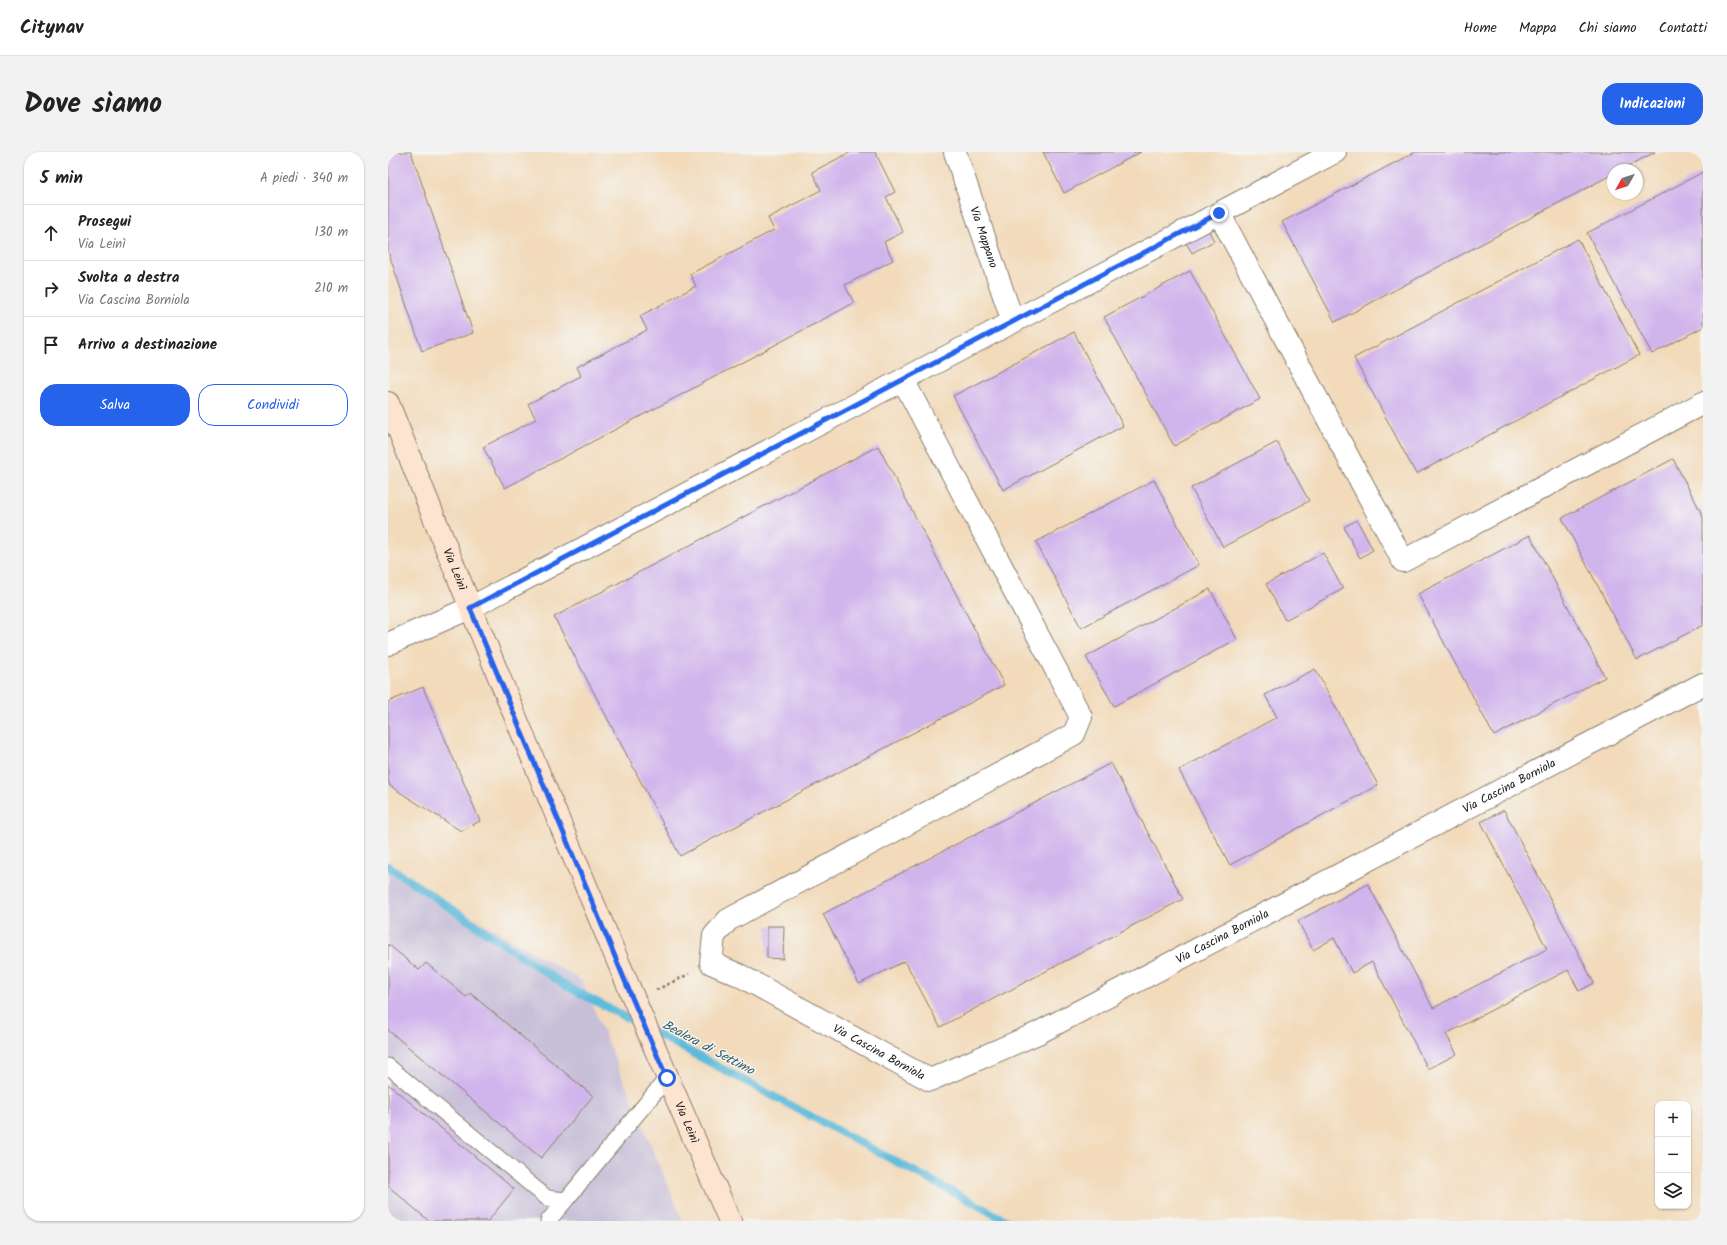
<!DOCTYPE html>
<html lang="it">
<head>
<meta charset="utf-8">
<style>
	body { margin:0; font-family:Kalam,sans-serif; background:#f2f2f2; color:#222 }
	.controls { position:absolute; right:12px; bottom:12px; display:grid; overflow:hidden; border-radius:8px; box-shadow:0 1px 3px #0004 }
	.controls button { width:36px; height:36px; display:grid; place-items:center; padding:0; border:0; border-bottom:1px solid #e0e0e0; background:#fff; color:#222; font:20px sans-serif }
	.compass { position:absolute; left:1219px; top:12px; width:36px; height:36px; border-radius:50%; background:#fff; box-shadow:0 1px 3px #0004; rotate:231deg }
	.stop { position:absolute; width:12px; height:12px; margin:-9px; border:3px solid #2563eb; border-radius:50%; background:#fff }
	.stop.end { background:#2563eb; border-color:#fff; box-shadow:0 1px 4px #0008 }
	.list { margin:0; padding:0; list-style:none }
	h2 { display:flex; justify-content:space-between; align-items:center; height:52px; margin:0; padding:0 16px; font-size:17px }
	h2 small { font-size:13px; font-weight:400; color:#767676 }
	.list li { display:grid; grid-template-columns:26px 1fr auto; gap:12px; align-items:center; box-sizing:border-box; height:56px; padding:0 16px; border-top:1px solid #e0e0e0 }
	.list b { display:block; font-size:15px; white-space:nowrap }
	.list p { margin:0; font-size:13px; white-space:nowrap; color:#767676 }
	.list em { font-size:13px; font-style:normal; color:#767676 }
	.actions { display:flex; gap:8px; padding:12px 16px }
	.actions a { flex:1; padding:9px 0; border:1px solid #2563eb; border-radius:16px; text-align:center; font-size:14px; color:#2563eb }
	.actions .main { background:#2563eb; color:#fff }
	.icon { flex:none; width:22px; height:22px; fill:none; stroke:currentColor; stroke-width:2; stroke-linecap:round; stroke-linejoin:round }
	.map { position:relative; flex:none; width:1315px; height:1069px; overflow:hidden; border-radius:16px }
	header { display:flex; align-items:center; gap:24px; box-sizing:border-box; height:56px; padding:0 20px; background:#fff; border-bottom:1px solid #e0e0e0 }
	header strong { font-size:19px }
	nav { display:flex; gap:22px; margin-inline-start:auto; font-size:14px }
	.intro { display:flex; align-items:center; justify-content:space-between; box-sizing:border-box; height:96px; padding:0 24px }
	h1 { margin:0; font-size:28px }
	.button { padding:10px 18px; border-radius:16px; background:#2563eb; color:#fff; font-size:14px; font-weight:700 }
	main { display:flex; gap:24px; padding:0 24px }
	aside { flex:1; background:#fff; border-radius:16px; box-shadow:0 1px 3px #0004 }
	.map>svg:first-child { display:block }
	.industrial { fill:#c8bfd8 }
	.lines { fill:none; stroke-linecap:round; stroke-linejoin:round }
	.stream { stroke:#5cbada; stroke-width:8 }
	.building { fill:#d0b4ec }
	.lane-casing { stroke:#877b6b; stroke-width:17 }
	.street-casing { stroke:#877b6b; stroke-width:24 }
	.secondary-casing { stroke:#877b6b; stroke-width:24 }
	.path { stroke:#877b6b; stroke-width:2.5; stroke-dasharray:3 3; stroke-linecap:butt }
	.lane { stroke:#fff; stroke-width:15 }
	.street { stroke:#fff; stroke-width:22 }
	.secondary { stroke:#fde4d1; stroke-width:22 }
	.route { stroke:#2563eb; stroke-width:5 }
	.labels { text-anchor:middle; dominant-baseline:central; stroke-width:3; stroke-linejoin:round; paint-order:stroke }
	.street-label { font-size:12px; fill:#1c1c1c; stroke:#f6f6f2 }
	.water-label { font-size:13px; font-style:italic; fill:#365b68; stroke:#f6f6f2 }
</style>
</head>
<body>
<header>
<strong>Citynav</strong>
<nav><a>Home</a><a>Mappa</a><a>Chi siamo</a><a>Contatti</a></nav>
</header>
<div class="intro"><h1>Dove siamo</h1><a class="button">Indicazioni</a></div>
<main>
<aside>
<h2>5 min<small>A piedi · 340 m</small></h2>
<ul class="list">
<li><svg class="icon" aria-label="ahead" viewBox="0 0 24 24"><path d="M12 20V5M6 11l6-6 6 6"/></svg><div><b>Prosegui</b><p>Via Leinì</p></div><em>130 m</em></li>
<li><svg class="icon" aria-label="right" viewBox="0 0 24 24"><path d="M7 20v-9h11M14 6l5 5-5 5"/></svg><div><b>Svolta a destra</b><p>Via Cascina Borniola</p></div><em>210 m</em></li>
<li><svg class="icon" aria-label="arrive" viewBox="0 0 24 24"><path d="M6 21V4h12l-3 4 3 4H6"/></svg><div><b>Arrivo a destinazione</b></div></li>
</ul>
<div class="actions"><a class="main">Salva</a><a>Condividi</a></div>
</aside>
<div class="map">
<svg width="1315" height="1069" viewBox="0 0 1315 1069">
	<rect width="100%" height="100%" fill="#f6f6f2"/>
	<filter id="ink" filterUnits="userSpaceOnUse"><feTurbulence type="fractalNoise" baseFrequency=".025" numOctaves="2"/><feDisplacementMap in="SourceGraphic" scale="8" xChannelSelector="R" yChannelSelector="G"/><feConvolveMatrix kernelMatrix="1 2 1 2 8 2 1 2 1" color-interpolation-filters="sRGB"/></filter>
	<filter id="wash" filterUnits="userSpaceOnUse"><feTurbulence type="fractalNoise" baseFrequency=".012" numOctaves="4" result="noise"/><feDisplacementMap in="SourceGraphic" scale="16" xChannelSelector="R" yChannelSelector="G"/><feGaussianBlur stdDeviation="0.9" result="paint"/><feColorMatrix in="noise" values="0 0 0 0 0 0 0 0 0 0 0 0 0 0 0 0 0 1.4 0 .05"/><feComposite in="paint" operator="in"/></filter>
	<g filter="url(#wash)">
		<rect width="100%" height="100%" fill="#f2daba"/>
		<path class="industrial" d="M 0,715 L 194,829 L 295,1069 L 0,1069 Z"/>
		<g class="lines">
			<path class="stream" d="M 0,714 L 178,834 L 251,872
				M 265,880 L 619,1069"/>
		</g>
		<g id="blocks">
			<path class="building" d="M 0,0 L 23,0 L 85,181 L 34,199 L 0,99 Z
				M 463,0 L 487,0 L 507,40 L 498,45 L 515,80 L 496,90 L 505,108 L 457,133 L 466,151 L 117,336 L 95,295 L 148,267 L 140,252 L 193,224 L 189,215 L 259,178 L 252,164 L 308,134 L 302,122 L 386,78 L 380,66 L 433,38 L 424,20 Z
				M 655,0 L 753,0 L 676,41 Z
				M 1027,0 L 1267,0 L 1233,18 L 1225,18 L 1225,22 L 947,170 L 894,70 Z
				M 1315,20 L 1315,175 L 1264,202 L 1199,81 Z
				M 818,73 L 826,89 L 804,101 L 795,86 Z
				M 1190,87 L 1251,203 L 1028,322 L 966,206 Z
				M 802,119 L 872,247 L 786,294 L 716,165 Z
				M 686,180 L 735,274 L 615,338 L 565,244 Z
				M 889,290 L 921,349 L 835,395 L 803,336 Z
				M 490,294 L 616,533 L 292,704 L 166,465 Z
				M 1285,307 L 1315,364 L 1315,473 L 1249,508 L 1174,366 Z
				M 766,328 L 811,413 L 693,476 L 648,390 Z
				M 969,368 L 985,398 L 972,406 L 956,375 Z
				M 1142,383 L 1217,525 L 1106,584 L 1030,442 Z
				M 935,401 L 955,437 L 897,468 L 878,432 Z
				M 822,437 L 849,487 L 726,554 L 698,505 Z
				M 927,517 L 990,633 L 842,713 L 791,618 L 889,565 L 877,543 Z
				M 35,535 L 92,669 L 73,679 L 2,634 L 0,628 L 0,550 Z
				M 723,611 L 795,747 L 552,875 L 517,809 L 471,832 L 435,762 Z
				M 1116,658 L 1206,831 L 1191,839 L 1180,818 L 1058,882 L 1069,902 L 1040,917 L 984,810 L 964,821 L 946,786 L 925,798 L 910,769 L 980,732 L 1045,856 L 1159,797 L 1093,670 Z
				M 379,774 L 396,774 L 395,807 L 379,806 Z
				M 0,792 L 31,818 L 38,811 L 78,845 L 82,841 L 205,944 L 153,1006 L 0,878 Z
				M 0,932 L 126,1037 L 100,1069 L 41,1069 L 0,1034 Z"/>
		</g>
	</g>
	<g filter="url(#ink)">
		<use href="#blocks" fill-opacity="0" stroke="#877b6b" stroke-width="1"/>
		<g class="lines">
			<defs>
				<path id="lane" d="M 0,914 L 159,1046 L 178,1048 L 279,926
					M 160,1069 L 178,1048"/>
				<g id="street">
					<path id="s1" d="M 567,0 L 625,170"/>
					<path d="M 831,61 L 1015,409 L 1315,251"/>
					<path id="s2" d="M 515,228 L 693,565 L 686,582 L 340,768 L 326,784 L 323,811 L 351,823 L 542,928 L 650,881 L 1315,532"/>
					<path d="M 0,492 L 82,456 L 947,0"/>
				</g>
				<g id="secondary">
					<path id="s3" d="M 0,251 C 110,526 223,798 342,1069"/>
				</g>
			</defs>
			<use href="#lane" class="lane-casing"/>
			<use href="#street" class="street-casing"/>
			<use href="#secondary" class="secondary-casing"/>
			<path class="path" d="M 268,838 L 301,822"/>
			<use href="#lane" class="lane"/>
			<use href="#street" class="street"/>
			<use href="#secondary" class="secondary"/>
		</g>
	</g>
	<g class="lines" filter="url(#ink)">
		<path class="route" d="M 279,926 L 245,848 L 82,456 L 831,61"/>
	</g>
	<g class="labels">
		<g class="street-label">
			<text stroke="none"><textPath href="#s1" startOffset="90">Via Mappano</textPath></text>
			<text stroke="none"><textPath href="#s3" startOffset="179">Via Leinì</textPath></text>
			<text stroke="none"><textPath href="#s2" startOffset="1739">Via Cascina Borniola</textPath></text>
			<text stroke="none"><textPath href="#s2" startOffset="1415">Via Cascina Borniola</textPath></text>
			<text stroke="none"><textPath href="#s2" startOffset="1031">Via Cascina Borniola</textPath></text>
			<text stroke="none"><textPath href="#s3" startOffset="779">Via Leinì</textPath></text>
		</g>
		<g class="water-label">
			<text transform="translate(320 896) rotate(28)">Bealera di Settimo</text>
		</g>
	</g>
</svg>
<div class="controls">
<button>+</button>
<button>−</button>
<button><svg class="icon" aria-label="layers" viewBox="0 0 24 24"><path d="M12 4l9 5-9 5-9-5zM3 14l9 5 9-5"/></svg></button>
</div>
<svg class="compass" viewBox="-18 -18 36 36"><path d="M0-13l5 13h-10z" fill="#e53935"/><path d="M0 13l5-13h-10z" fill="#767676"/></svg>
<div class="stop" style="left:279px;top:926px"></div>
<div class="stop end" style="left:831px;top:61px"></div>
</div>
</main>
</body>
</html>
